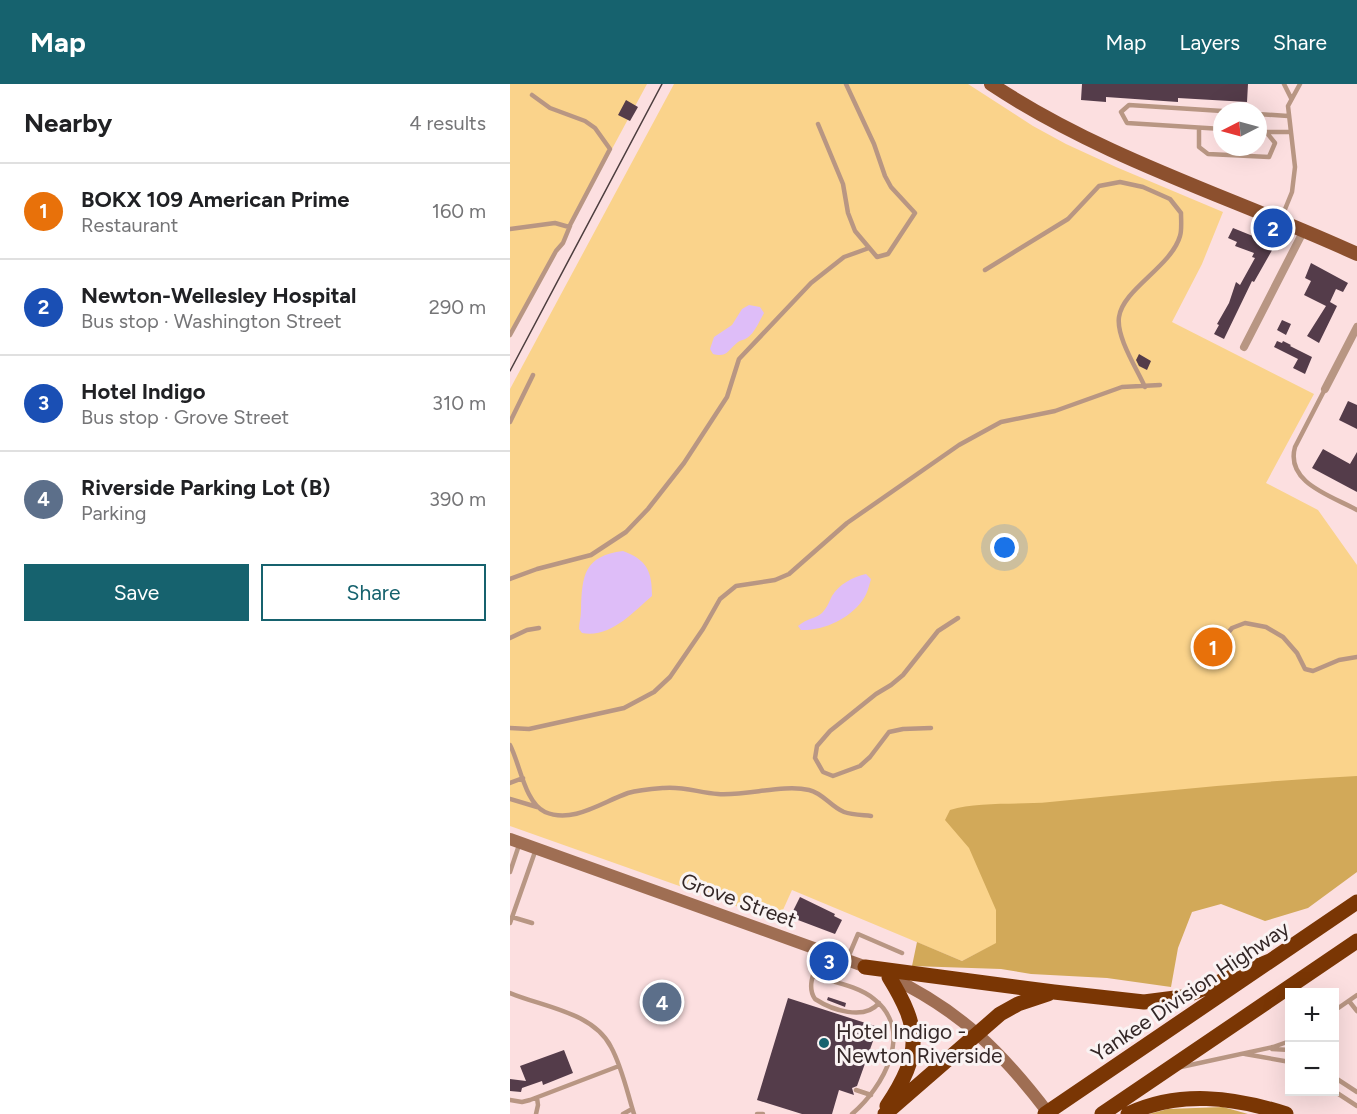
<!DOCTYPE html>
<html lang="en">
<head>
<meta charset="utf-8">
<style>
	body { margin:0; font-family:Figtree,sans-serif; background:#f6f6f6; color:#202124 }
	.controls { position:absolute; right:18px; bottom:18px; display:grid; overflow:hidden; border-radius:0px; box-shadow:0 6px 24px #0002 }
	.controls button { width:54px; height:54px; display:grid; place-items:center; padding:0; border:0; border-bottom:2px solid #e0e0e0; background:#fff; color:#202124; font:30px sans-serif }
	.compass { position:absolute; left:703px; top:18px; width:54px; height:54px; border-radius:50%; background:#fff; box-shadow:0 6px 24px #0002; rotate:264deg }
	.you { position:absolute; left:495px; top:464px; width:21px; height:21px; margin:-15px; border:4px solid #fff; border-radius:50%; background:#1a73e8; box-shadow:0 0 0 9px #1a73e833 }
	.badge { display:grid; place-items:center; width:39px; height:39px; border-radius:50%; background:#16626e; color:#fff; font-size:20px; font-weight:700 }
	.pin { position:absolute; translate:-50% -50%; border:3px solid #fff; box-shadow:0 2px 6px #0006 }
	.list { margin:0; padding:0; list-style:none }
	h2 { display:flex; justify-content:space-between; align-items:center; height:78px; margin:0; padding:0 24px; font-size:26px }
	h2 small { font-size:20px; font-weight:400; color:#757577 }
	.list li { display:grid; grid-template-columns:39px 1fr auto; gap:18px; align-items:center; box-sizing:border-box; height:96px; padding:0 24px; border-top:2px solid #e0e0e0 }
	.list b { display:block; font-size:22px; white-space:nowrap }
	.list p { margin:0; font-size:20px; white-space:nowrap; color:#757577 }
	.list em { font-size:20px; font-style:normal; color:#757577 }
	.actions { display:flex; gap:12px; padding:18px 24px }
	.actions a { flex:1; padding:14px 0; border:2px solid #16626e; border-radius:0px; text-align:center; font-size:21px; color:#16626e }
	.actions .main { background:#16626e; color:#fff }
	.map { position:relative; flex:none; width:847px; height:1030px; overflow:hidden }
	header { display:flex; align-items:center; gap:36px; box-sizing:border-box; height:84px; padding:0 30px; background:#16626e; color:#fff }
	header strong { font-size:28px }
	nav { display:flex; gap:33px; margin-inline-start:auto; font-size:21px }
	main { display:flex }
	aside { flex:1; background:#fff }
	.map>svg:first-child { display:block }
	.green { fill:#fad38b }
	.forest { fill:#d2a959 }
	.water { fill:#debdf8 }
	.building { fill:#543c4a }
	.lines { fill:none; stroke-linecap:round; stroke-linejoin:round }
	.service { stroke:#b89683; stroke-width:4.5 }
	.minor { stroke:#b89683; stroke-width:8 }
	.secondary { stroke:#9f6e53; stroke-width:12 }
	.primary { stroke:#8c502e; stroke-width:14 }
	.motorway { stroke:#7a3604; stroke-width:15 }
	.tram { stroke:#4c3d3e; stroke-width:1.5 }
	.poi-dot { fill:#16626e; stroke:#faf3f3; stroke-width:2 }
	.labels { text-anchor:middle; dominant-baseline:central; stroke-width:6; stroke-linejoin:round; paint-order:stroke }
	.street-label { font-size:21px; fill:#342727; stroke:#faf3f3 }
	.poi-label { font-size:21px; fill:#342727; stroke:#faf3f3; text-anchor:start }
</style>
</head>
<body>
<header>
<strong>Map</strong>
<nav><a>Map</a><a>Layers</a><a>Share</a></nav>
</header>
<main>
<aside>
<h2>Nearby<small>4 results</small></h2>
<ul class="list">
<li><span class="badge" style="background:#e8710a">1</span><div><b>BOKX 109 American Prime</b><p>Restaurant</p></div><em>160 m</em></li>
<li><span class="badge" style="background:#1a4fb4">2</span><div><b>Newton-Wellesley Hospital</b><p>Bus stop · Washington Street</p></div><em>290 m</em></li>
<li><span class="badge" style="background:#1a4fb4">3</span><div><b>Hotel Indigo</b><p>Bus stop · Grove Street</p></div><em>310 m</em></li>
<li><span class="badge" style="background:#5c6f8a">4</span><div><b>Riverside Parking Lot (B)</b><p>Parking</p></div><em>390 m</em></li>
</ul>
<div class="actions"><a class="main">Save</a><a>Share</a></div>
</aside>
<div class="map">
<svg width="847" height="1030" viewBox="0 0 847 1030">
	<rect width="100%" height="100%" fill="#fcdfe0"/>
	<path class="green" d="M 0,0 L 137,0 L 0,254 Z
		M 164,0 L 458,0 L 523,42 L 556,60 L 606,83 L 713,128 L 692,180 L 662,238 L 804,310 L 756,399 L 808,426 L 847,481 L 847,748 L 487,859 L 452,877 L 282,806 L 268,837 L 0,742 L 0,305 Z"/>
	<path class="forest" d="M 847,692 L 847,788 L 798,824 L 755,837 L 711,820 L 682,828 L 668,864 L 661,903 L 597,894 L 521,890 L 491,885 L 402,882 L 407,858 L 452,877 L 486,859 L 486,826 L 459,764 L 435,736 L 440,726 C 468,717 510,721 540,718 C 643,708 745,697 847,692 Z
		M 713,1023 L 738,1030 L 639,1030 L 658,1025 Z"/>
	<path class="water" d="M 239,221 L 250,223 L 254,229 C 250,236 244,250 237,254 C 234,256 231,256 228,258 C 218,266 217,274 203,270 L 200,265 L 204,253 L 222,241 L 232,225 Z
		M 113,467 C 137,476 142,487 142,512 C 122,529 101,554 72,549 L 69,545 C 69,539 71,533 71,526 C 72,491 74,472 113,467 Z
		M 356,490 L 361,495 C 359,502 357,511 352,517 C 339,535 313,547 291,546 L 288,542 C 297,534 305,535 312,529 C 317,524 319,518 322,512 C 329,500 343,493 356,490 Z"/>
	<path class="building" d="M 572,0 L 738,0 L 737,18 L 668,14 L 668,18 L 596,13 L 596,18 L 571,16 Z
		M 116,16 L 128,23 L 120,37 L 108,31 Z
		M 723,144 L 765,161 L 744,198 L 742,197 L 714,255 L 704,250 L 709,241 L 707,240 L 719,219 L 726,198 L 730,201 L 745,174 L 742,173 L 744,169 L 725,162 L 727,158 L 718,154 Z
		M 801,179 L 838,199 L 833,208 L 826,205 L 820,218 L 827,222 L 809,259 L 797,252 L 816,222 L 794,211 L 801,197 L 795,194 Z
		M 772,236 L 781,240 L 776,251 L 767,246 Z
		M 767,257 L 772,259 L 773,257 L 781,261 L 780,262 L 802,273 L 795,290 L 783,284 L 788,275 L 764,263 Z
		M 629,270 L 641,277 L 637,286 L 629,282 L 626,276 Z
		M 838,317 L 847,321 L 847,345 L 829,336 Z
		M 813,365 L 840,380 L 847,368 L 847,408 L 802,384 Z
		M 290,813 L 325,830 L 324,832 L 332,836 L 325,850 L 280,833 Z
		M 318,913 L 336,919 L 335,923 L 317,916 Z
		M 278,914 L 368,943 L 347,1002 L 342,1004 L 344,1011 L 329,1006 L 322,1030 L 292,1030 L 247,1016 Z
		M 54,966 L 63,989 L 33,1001 L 32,997 L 12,1004 L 11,1008 L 0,1007 L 0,995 L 16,997 L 10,982 Z"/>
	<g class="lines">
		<path class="service" d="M 774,0 L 781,14
			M 712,27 L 619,21 L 611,28 L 617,39 L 712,45
			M 748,30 L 778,32
			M 308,40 L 333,100 L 338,129 L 345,147 L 367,173 L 378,170 L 405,129 L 381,103 L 375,92 L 364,60 L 336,0
			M 689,44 L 689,63 L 698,70 L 759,73 L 765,59 L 757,49 L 754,48
			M 748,48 L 781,48
			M 771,135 L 782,108 L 785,83 L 778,22 L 790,0
			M 0,145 L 45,139 L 59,143 L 100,65 L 85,44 L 75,37 L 40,24 L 22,11
			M 475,186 L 558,135 L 589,102 L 610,98 L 633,103 L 660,115 L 671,129 C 671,136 672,146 670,152 C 661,183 613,205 609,233 C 606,253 627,285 635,303
			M 0,251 L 46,167 L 53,159 L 60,142
			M 815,305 L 785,363 C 775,399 822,412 847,426
			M 0,338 L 23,291
			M 0,495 L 27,485 L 81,471 L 116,448 L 138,425 L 174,379 L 217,313 L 229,275 L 301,199 L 334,173 L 359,164
			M 0,554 L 17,546 L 29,544
			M 714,572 L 718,549 L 722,544 L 735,539 L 756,543 L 773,553 L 787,569 L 795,585 L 803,587 L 829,576 L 847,573
			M 0,644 L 19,645 L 114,624 L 144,608 L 160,593 L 193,545 L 210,515 L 226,502 L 265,496 L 279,490 L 337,439 L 449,361 L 491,338 L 545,327 L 612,303 L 650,301
			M 421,644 L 393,645 L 379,648 L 360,673 L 350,682 L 323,692 L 313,688 L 305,674 L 307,662 L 320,647 L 366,610 L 381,601 L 393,591 L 428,547 L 448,534
			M 0,661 C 10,680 15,719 35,728 C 63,740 92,718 118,709 C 129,706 142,705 154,704 C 173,702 190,709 208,710 C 237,712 273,700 299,706 C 313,709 321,723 334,728 C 342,731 352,731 361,732
			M 0,699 L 13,694
			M 0,715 L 27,723
			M 0,788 L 9,761
			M 2,833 L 22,839
			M 0,839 L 26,765
			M 312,868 C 307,882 295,901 305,915 C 322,926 354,937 369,919
			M 337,876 L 348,850 L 392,869
			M 304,892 C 323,898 348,902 364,915 C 405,947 373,1004 342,1030
			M 0,909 C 33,923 83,928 101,963 C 112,983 117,1008 124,1030
			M 839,917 L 847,927
			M 824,927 L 847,911
			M 762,965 L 780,966
			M 735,970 L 780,978
			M 671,983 L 763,963 L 780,957
			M 824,993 L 847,1008
			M 346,1006 L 361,1011
			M 824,1007 L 847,1022
			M 0,1016 L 12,1018 L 20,1016 L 109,982
			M 26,1030 L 28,1021 L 27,1014
			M 113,1030 L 122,1025
			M 247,1030 L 253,1030"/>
		<path class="minor" d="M 734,263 L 794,146
			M 815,305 L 847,243"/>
		<path class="secondary" d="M 0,755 L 362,885
			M 378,892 C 450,926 492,968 539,1030"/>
		<path class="primary" d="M 481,0 C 594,75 725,114 847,170"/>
		<path class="motorway" d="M 355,883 L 544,908 L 634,918 L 673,913 L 760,877
			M 377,1022 C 412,969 411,945 379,893
			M 375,1030 L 490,930 L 508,920 L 538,910
			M 535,1030 L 847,818
			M 592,1030 L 847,857
			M 618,1030 C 669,1006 724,1013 776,1030"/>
		<path class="tram" d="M 0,287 L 152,0"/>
	</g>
	<circle class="poi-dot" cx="314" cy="959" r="6"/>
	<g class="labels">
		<g class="street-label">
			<text transform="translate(229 816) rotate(20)">Grove Street</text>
			<text transform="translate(680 907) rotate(-34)">Yankee Division Highway</text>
		</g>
		<g class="poi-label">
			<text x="326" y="947">Hotel Indigo -<tspan x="326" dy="24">Newton Riverside</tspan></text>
		</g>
	</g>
</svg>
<div class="controls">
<button>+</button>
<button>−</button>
</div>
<svg class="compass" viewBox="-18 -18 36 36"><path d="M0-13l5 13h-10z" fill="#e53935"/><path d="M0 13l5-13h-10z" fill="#757577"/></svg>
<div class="you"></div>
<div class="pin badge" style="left:703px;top:563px;background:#e8710a">1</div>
<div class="pin badge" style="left:763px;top:144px;background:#1a4fb4">2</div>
<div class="pin badge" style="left:319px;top:877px;background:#1a4fb4">3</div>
<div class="pin badge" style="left:152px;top:918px;background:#5c6f8a">4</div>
</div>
</main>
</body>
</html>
